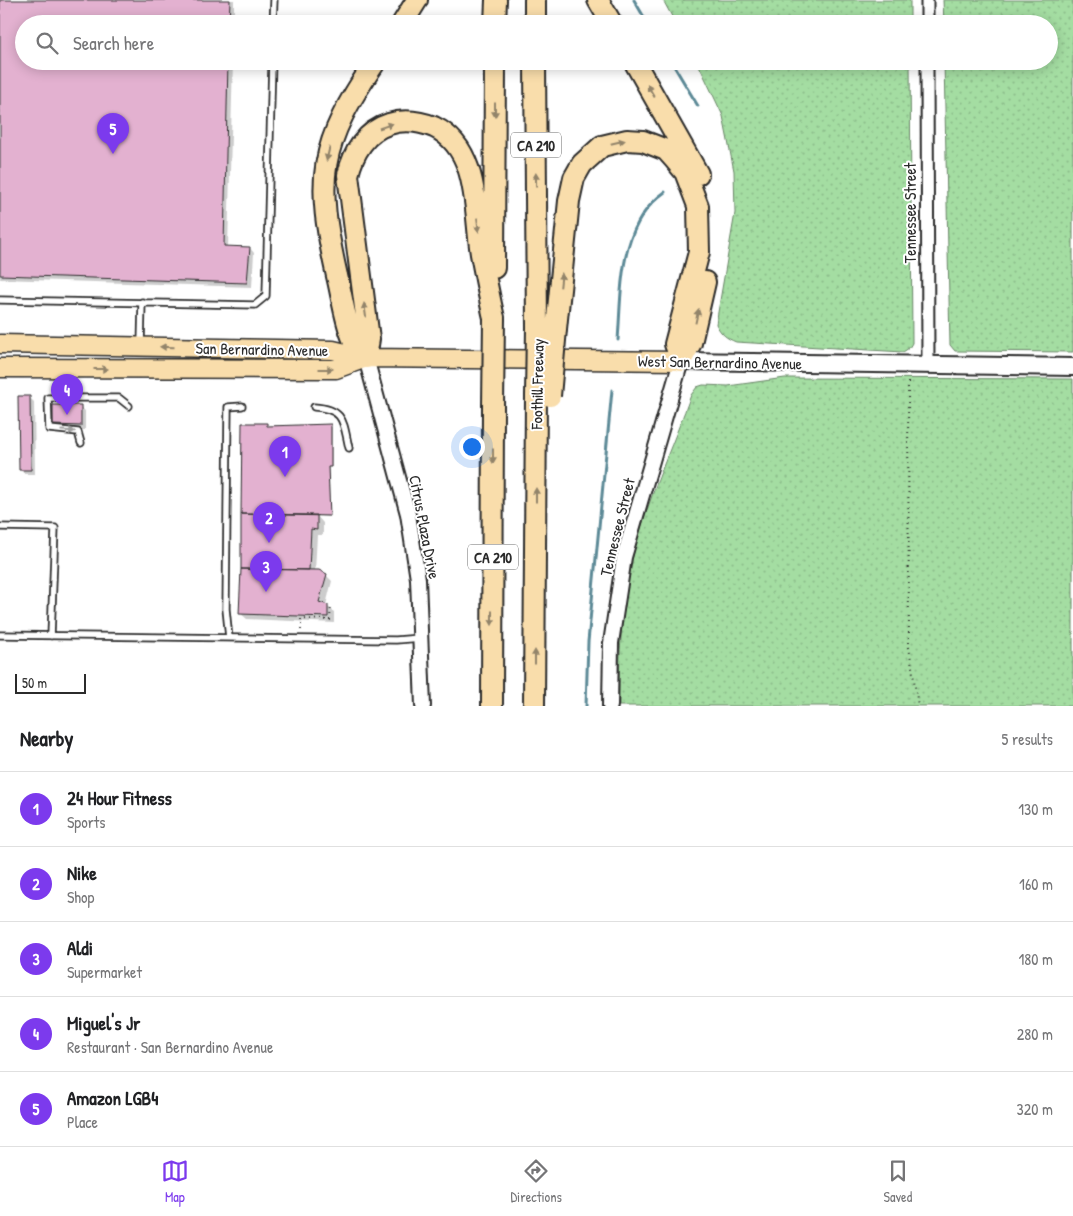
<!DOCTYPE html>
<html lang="en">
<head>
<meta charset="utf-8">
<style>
	body { margin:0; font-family:"Patrick Hand",sans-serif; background:#f6f6f6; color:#202124 }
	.scale { position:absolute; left:15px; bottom:12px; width:71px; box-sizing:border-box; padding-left:5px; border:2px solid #2b2b2b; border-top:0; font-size:14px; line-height:18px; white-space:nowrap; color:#2b2b2b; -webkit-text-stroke:4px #fff; paint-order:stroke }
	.you { position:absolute; left:471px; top:446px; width:18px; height:18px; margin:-12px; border:4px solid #fff; border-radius:50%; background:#1a73e8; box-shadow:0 0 0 8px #1a73e833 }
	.badge { display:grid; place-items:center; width:32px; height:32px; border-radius:50%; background:#7c3aed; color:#fff; font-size:16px; font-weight:700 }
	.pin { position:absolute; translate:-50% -41px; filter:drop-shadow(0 1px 2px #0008) }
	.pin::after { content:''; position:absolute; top:26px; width:18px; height:15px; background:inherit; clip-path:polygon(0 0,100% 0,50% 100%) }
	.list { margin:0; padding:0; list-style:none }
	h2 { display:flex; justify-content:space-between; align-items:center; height:65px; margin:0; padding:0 20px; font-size:21px }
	h2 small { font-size:16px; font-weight:400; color:#757577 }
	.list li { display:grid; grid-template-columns:32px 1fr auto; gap:15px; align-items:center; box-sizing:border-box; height:75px; padding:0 20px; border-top:1px solid #e0e0e0 }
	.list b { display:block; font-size:19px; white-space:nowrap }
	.list p { margin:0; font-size:16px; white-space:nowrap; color:#757577 }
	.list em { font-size:16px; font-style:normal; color:#757577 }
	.icon { flex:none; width:28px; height:28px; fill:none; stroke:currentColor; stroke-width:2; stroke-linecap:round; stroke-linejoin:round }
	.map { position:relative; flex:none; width:1073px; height:706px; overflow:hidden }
	.search { position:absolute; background:#fff; box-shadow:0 2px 12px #0003; left:15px; right:15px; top:15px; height:55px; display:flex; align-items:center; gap:12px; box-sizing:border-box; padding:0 18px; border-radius:28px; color:#757577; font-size:19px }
	.sheet { height:440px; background:#fff }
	nav { display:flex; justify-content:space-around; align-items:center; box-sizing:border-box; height:70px; border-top:1px solid #e0e0e0; background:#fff; font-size:14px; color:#757577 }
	nav a { display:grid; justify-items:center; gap:2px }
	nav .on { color:#7c3aed }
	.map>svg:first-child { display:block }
	.grass { fill:url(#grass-dots); stroke:#688466 }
	.shadow { fill:#0003 }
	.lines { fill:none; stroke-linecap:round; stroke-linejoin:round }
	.stream { stroke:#5d8a97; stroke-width:3 }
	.building { fill:#e3b1d0; stroke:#2b2b2b }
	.service-casing { stroke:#2b2b2b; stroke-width:9 }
	.minor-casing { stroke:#2b2b2b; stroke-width:15 }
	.tertiary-casing { stroke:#2b2b2b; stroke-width:18 }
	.secondary-casing { stroke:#2b2b2b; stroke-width:20 }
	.primary-casing { stroke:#2b2b2b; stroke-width:21 }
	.motorway-casing { stroke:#2b2b2b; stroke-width:24 }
	.path { stroke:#2b2b2b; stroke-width:2; stroke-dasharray:1 4; stroke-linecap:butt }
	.service { stroke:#fff; stroke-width:5.5 }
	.minor { stroke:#fff; stroke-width:11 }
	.tertiary { stroke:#fff; stroke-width:14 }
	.secondary { stroke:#fff; stroke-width:16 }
	.primary { stroke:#f9ddab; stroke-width:18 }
	.motorway { stroke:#f9ddab; stroke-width:20 }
	.motorway-bridge-casing { stroke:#2b2b2b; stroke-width:24; stroke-linecap:butt }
	.motorway-bridge { stroke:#f9ddab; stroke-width:20 }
	.oneway { fill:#92846b }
	.oneway2 { fill:#a0a0a0 }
	.labels { text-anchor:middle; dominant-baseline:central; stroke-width:4; stroke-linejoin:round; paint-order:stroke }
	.shield { fill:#fff; stroke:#6b6b6b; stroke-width:1 }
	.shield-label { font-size:15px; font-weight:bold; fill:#2b2b2b }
	.street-label { font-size:16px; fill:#2b2b2b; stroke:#fff }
</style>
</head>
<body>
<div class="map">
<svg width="1073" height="706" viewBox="0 0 1073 706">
	<defs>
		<pattern id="grass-dots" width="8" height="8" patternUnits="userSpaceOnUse" patternTransform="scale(1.25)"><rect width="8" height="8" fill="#a4dda2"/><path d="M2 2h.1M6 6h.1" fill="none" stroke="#8dbe8c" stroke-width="1.8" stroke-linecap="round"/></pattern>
	</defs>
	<rect width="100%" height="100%" fill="#fff"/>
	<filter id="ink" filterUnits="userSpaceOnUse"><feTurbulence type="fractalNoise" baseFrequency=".02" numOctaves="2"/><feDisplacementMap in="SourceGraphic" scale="10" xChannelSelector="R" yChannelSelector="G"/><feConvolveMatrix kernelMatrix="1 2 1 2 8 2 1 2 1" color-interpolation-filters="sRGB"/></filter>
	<g filter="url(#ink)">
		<path class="grass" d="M 663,0 L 910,0 L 910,24 L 676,24 Z
			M 943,0 L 1073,0 L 1073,352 L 955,351 L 950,345 L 944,61 L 1049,61 L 1049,24 L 944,24 Z
			M 697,61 L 910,61 L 912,343 L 909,348 L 903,352 L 736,342 C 726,338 721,334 716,324 L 735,213 L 734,171 L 723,116 Z
			M 785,378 L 1073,379 L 1073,706 L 619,706 C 619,646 622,585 641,528 C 655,483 675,439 691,395 L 697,387 L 703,385 L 728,386 Z"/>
		<path class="shadow" d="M 0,0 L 234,0 L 234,24 L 24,24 L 24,61 L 233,61 L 228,247 L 250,248 L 254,253 L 252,287 L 0,279 Z
			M 30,398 L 34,402 L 35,474 L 25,474 L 20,470 Z
			M 80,406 L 85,411 L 85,430 L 58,430 L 54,425 Z
			M 266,425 L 267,427 L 332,427 L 332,467 L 329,467 L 330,517 L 317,516 L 323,523 L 323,535 L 317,535 L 315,571 L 326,575 L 332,581 L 326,605 L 334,612 L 334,623 L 247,619 L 240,613 Z"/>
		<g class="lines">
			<path class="stream" d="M 634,0 L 648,24
				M 671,61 L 698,106
				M 618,340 C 622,288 618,225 665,192
				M 586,706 L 588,642 L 612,390"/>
		</g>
		<path class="building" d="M 0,0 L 230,0 L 229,24 L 24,24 L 24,61 L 228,61 L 224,246 L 250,247 L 247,283 L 0,275 Z
			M 18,396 L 30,396 L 31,470 L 19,470 Z
			M 53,405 L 81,405 L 81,426 L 53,425 Z
			M 242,423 L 267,423 L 267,426 L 331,424 L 331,467 L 328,467 L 330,516 L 241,514 Z
			M 241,514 L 317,515 L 317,530 L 311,529 L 309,570 L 241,569 Z
			M 241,569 L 319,570 L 327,574 L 319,602 L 328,605 L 328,617 L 239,614 Z"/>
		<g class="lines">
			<defs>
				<path id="service" d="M 273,24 L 274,0
					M 0,300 L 255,305 L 266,296 L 272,61
					M 141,345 L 142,302
					M 314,407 C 345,409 343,422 349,448
					M 81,443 L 78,432 L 49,429 L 48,398 L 119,398 L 129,406
					M 0,527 L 55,528 L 51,636
					M 0,635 L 396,640 L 420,638
					M 229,638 L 226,609 L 228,407 L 242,406"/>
				<path id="minor" d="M 927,0 L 927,24
					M 927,61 L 928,365"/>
				<path id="tertiary" d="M 366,358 L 408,514 L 418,579 L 423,706
					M 610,706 L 611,643 L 624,557 L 681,361"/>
				<path id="secondary" d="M 681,361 L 1073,367"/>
				<path id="primary" d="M 0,344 L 333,350 L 366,358 L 681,361
					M 0,368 L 336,369 L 366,358"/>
				<path id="motorway" d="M 535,0 L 535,24
					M 598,0 L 612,24
					M 402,24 L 417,0
					M 495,24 L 496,0
					M 535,61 L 537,327
					M 634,61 L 698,174
					M 494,268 L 495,61
					M 556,329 L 569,201 L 574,178 L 582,164 L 602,146 L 627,140 L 643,141 L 666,150 L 675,160 L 685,172 L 698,206 L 699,252 L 675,344 L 681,361
					M 366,358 L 369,339 L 348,175 C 353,153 366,131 389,124 C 404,119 419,121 434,127 C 480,149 474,211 481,254 C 485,275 489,296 494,318
					M 366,358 C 362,352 357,346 353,339 C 345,321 342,296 337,276 C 315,178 318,145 376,61
					M 681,361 L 691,343 L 705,282
					M 492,706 L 493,407
					M 534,706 L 536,397"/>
			</defs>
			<use href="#service" class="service-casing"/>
			<use href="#minor" class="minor-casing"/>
			<use href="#tertiary" class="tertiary-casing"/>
			<use href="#secondary" class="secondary-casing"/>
			<use href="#primary" class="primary-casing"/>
			<use href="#motorway" class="motorway-casing"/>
			<path class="path" d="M 908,377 L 909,647 L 918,706
				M 301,630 L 301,619 L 330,620 L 331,605"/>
			<use href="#service" class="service"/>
			<use href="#minor" class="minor"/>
			<use href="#tertiary" class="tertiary"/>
			<use href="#secondary" class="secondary"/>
			<use href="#primary" class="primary"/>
			<use href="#motorway" class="motorway"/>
			<defs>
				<path id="motorway-bridge" d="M 550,396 L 556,329
					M 536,397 L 537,327
					M 493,407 L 494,318"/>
			</defs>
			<use href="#motorway-bridge" class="motorway-bridge-casing"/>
			<use href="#motorway-bridge" class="motorway-bridge"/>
		</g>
		<defs><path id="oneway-solid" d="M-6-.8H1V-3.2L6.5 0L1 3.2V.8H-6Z" transform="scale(1.25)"/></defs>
		<g class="oneway">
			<use href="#oneway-solid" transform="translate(651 91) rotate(-120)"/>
			<use href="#oneway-solid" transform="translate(495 110) rotate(90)"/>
			<use href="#oneway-solid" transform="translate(386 126) rotate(-19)"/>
			<use href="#oneway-solid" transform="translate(618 142) rotate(-13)"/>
			<use href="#oneway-solid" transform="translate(328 154) rotate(103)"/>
			<use href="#oneway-solid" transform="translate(536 180) rotate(-91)"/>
			<use href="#oneway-solid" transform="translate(478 225) rotate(83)"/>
			<use href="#oneway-solid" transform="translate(561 280) rotate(-84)"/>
			<use href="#oneway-solid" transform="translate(365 310) rotate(-98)"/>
			<use href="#oneway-solid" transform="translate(697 316) rotate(-78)"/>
			<use href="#oneway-solid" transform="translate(167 347) rotate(-179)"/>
			<use href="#oneway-solid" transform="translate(101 369)"/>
			<use href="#oneway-solid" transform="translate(326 369)"/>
			<use href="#oneway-solid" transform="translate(493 456) rotate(90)"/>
			<use href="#oneway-solid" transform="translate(536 495) rotate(-90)"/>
			<use href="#oneway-solid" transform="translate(492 618) rotate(90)"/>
			<use href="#oneway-solid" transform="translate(535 657) rotate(-90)"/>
		</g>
		<use class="oneway2" href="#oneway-solid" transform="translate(68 431) rotate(4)"/>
	</g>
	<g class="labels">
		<g class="shield">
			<rect x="511" y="132.5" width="50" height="25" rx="4"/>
			<rect x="468" y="544.5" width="50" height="25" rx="4"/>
		</g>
		<g class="shield-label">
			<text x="536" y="145">CA 210</text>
			<text x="493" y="557">CA 210</text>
		</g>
		<g class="street-label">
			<text transform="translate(910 213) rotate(-90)">Tennessee Street</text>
			<text transform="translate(262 349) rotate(1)">San Bernardino Avenue</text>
			<text transform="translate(720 362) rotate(1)">West San Bernardino Avenue</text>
			<text transform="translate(537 384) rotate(-89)">Foothill Freeway</text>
			<text transform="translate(425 527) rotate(79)">Citrus Plaza Drive</text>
			<text transform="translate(617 527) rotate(-76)">Tennessee Street</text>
		</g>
	</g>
</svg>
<div class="scale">50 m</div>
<div class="you"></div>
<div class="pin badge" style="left:285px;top:477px">1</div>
<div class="pin badge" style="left:269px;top:543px">2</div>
<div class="pin badge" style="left:266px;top:592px">3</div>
<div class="pin badge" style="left:67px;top:415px">4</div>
<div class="pin badge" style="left:113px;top:154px">5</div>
<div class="search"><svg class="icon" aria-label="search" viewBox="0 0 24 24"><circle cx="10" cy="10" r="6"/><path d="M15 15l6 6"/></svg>Search here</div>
</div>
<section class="sheet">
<h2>Nearby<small>5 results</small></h2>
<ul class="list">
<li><span class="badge">1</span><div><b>24 Hour Fitness</b><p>Sports</p></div><em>130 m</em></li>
<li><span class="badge">2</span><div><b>Nike</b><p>Shop</p></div><em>160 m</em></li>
<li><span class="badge">3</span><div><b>Aldi</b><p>Supermarket</p></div><em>180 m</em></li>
<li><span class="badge">4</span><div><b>Miguel's Jr</b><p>Restaurant · San Bernardino Avenue</p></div><em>280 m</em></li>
<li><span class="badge">5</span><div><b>Amazon LGB4</b><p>Place</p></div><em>320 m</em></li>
</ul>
</section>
<nav>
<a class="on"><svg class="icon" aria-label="map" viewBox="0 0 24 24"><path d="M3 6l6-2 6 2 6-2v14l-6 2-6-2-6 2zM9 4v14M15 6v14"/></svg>Map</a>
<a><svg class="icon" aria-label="directions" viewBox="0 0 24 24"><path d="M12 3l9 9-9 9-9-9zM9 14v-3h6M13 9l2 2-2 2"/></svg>Directions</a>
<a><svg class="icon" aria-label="saved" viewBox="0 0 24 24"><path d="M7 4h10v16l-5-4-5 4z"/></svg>Saved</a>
</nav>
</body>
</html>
